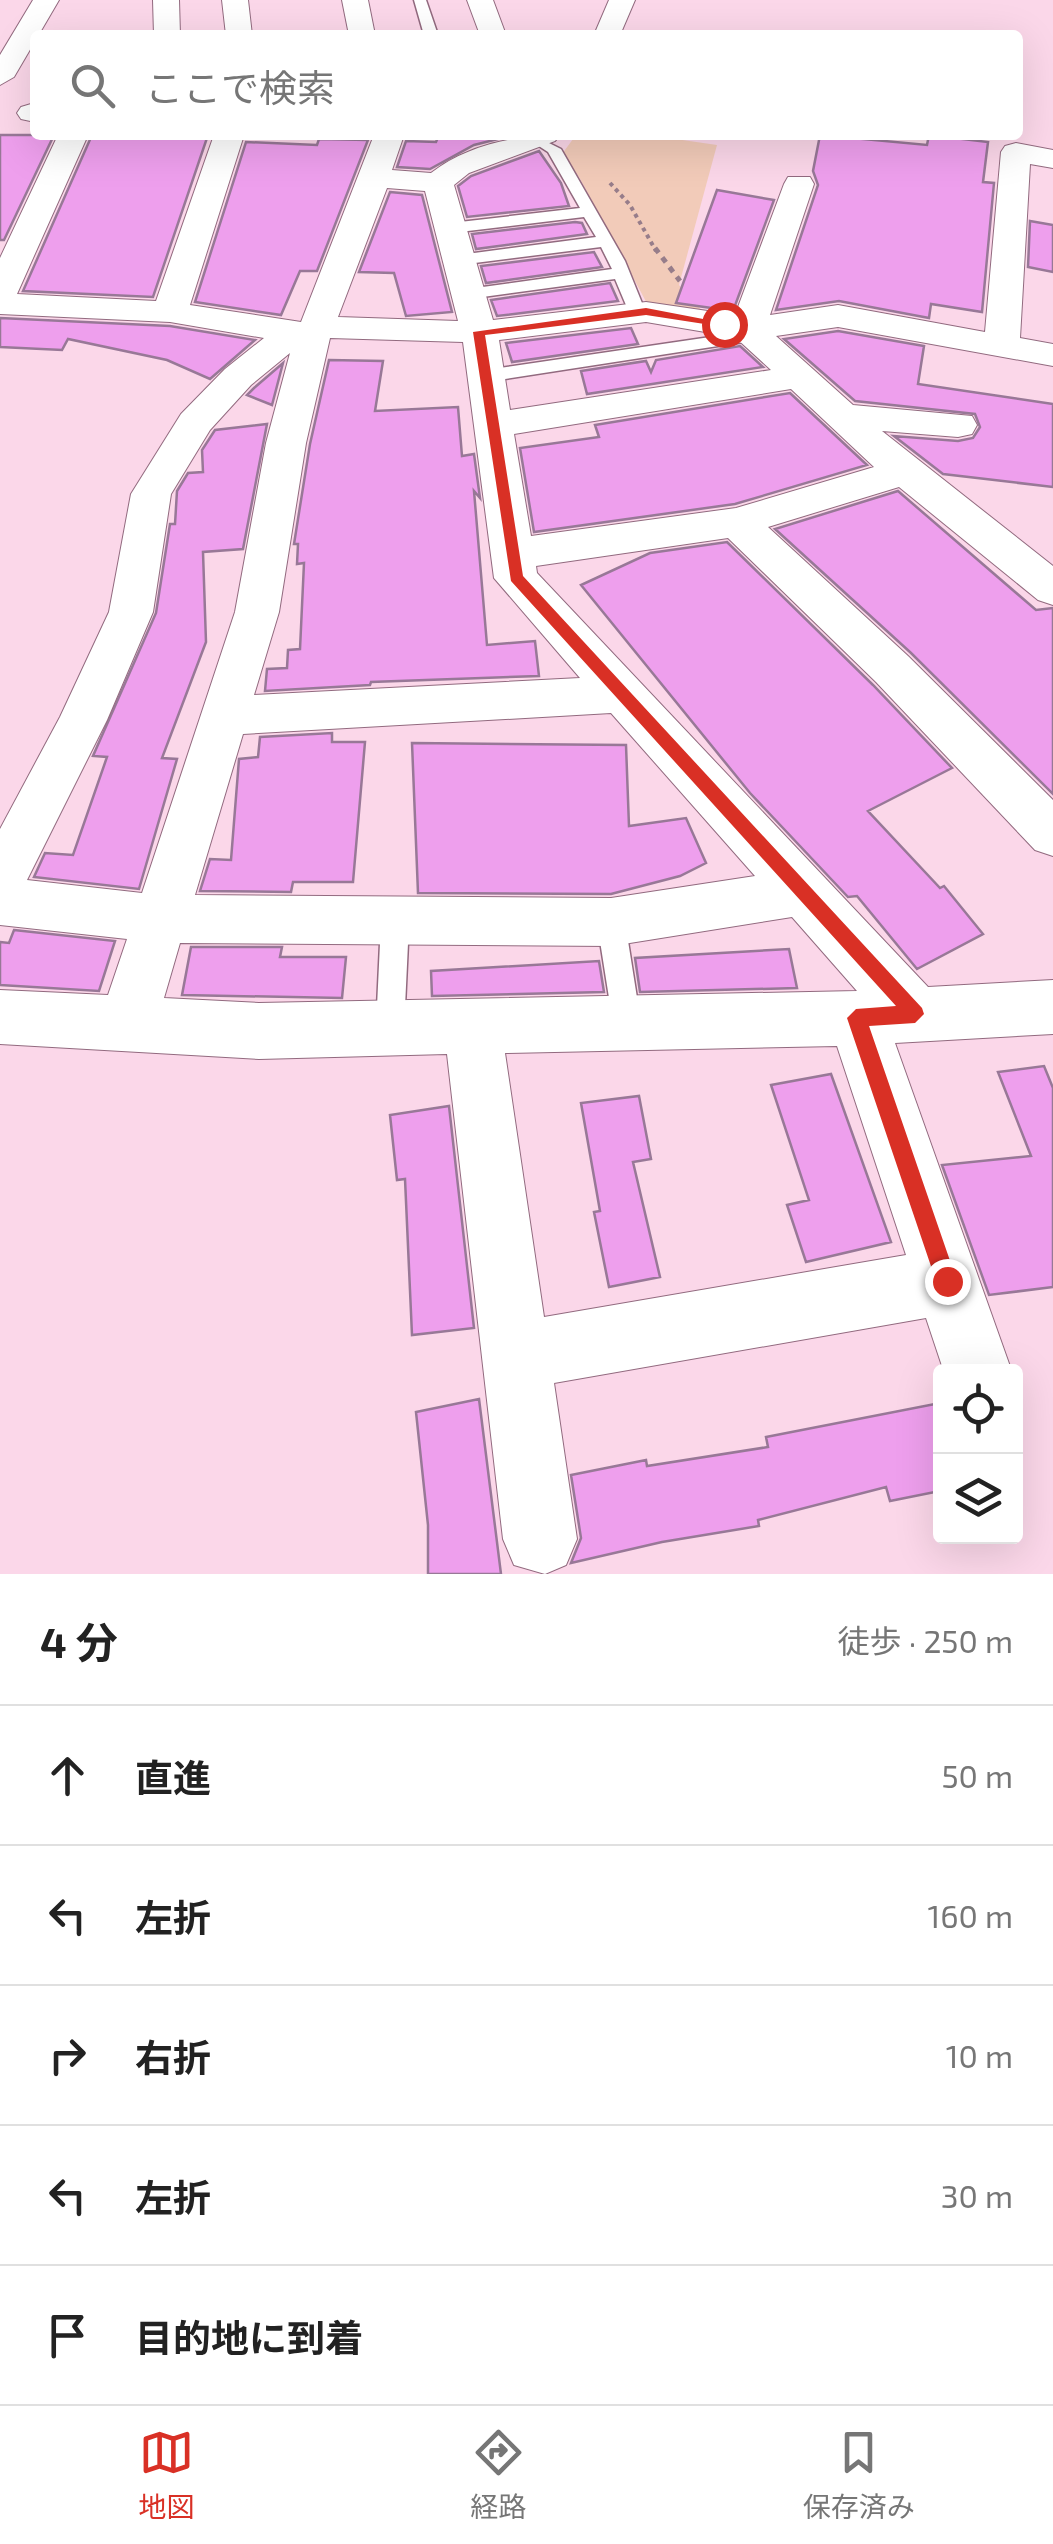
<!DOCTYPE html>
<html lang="ja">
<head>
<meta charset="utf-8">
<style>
	body { margin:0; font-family:"Exo 2","Noto Sans JP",sans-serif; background:#f6f6f6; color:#222 }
	.controls { position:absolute; right:30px; bottom:30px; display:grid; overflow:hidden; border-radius:10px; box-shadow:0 10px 40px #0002 }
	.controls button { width:90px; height:90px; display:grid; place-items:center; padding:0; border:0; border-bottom:2px solid #e0e0e0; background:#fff; color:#222; font:50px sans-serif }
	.stop { position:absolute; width:30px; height:30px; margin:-22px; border:8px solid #d93025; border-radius:50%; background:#fff }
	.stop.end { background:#d93025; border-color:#fff; box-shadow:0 2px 10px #0008 }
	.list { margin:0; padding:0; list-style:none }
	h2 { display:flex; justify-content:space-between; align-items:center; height:130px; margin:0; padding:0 40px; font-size:42px }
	h2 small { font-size:32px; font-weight:400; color:#767676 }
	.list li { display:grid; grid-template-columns:65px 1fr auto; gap:30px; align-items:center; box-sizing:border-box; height:140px; padding:0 40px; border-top:2px solid #e0e0e0 }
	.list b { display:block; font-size:38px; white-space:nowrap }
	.list em { font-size:32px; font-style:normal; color:#767676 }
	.icon { flex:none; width:55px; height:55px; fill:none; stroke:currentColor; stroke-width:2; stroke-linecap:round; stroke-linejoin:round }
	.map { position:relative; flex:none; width:1053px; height:1574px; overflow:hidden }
	.search { position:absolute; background:#fff; box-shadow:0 10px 40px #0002; left:30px; right:30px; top:30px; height:110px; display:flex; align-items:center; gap:25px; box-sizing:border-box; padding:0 35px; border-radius:10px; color:#767676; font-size:38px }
	.sheet { height:830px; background:#fff }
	nav { display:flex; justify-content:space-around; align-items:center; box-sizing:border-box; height:140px; border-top:2px solid #e0e0e0; background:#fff; font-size:28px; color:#767676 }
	nav a { display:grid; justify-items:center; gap:5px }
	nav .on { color:#d93025 }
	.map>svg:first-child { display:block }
	.green { fill:#f2cbb9 }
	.building { fill:#ee9fed; stroke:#987897; stroke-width:2.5 }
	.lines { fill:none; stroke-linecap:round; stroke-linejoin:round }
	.service-casing { stroke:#926a7f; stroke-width:3 }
	.minor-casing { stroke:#926a7f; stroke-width:2 }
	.path-far1 { stroke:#977d8a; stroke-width:4; stroke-dasharray:4 4; stroke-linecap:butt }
	.path { stroke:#977d8a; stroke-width:5; stroke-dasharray:6 6; stroke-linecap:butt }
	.service { fill:#fff; fill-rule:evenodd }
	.minor { fill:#fff; fill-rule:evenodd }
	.route { fill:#d93025 }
</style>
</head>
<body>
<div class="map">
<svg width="1053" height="1574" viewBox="0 0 1053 1574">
	<rect width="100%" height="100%" fill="#fbd7e9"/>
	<path class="green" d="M 576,135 L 648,135 L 717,145 L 679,285 L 705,314 L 650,309 L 579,177 L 562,154 Z"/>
	<path class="building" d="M 0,135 L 54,135 L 4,240 L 0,240 Z
		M 92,135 L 208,135 L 153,297 L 23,291 Z
		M 439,135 L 514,135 L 474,145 L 430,169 L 397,167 L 406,141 L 436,142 Z
		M 820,135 L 927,145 L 929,135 L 988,142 L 983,182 L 994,183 L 982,312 L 931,304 L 929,318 L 839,301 L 776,310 L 818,185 L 813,171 Z
		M 319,139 L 368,140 L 317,271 L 300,271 L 281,315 L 195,302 L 246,142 L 317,145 Z
		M 539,151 L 561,183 L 569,206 L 467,217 L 458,186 L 471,176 Z
		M 717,190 L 774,200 L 733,311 L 676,303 Z
		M 390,192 L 422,195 L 452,312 L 406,316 L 394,273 L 359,272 Z
		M 1030,221 L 1053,225 L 1053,272 L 1028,267 Z
		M 575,222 L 582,223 L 587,234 L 476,249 L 472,234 Z
		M 594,252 L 602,267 L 486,283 L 481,266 Z
		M 610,283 L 618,301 L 497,316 L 491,300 Z
		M 0,318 L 170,326 L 255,340 L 210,379 L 167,360 L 68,339 L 62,350 L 0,347 Z
		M 631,328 L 638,344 L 512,362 L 506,343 Z
		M 838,331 L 924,346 L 918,384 L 1053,404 L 1053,487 L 943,474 L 894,436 L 958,441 L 973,438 L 980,427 L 975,414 L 855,401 L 784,339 Z
		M 740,346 L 763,367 L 587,394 L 581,371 L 646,361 L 651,372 L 656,360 Z
		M 329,360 L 383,361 L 375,411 L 458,407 L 462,456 L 474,454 L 480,498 L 474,491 L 487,645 L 535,641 L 539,676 L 371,682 L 370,685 L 265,691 L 267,669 L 287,668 L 288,650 L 300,649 L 304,563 L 297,564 L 298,544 L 294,544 L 310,444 Z
		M 283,363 L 272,405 L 247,395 L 254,388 Z
		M 790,393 L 867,465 L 735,504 L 534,532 L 520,448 L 599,437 L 595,425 Z
		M 267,424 L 243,549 L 203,552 L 206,642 L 162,758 L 177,759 L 139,889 L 34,877 L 45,853 L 73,855 L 107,757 L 93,756 L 156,613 L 170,524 L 175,524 L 177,491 L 188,473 L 203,472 L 202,450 L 215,430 Z
		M 898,491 L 1036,610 L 1053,608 L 1053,794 L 911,653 L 775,529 Z
		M 727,542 L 873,685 L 952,768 L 868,811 L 940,888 L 944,886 L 983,934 L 917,969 L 857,896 L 848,897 L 750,793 L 581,585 L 650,553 Z
		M 332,733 L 332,742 L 365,742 L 353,882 L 293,882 L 291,892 L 200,891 L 210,859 L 231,860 L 239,759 L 258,757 L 260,737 Z
		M 412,743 L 626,745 L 629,826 L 686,818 L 706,863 L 680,876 L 611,894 L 418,893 Z
		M 14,930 L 115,941 L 99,991 L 0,985 L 0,942 L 9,943 Z
		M 191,947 L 282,947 L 280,957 L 346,957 L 342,998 L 182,995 Z
		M 789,949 L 797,988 L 640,992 L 635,958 Z
		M 599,961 L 604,992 L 432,996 L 431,971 Z
		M 1044,1066 L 1053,1088 L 1053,1287 L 989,1295 L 942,1165 L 1031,1156 L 998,1072 Z
		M 831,1074 L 891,1242 L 806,1262 L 787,1205 L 809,1200 L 771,1085 Z
		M 639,1096 L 651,1159 L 633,1162 L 660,1277 L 609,1287 L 594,1212 L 600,1211 L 581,1103 Z
		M 449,1106 L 474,1328 L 412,1335 L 405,1179 L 397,1180 L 390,1115 Z
		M 479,1399 L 501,1574 L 428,1574 L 428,1525 L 416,1412 Z
		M 940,1403 L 940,1491 L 890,1501 L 886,1487 L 758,1520 L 759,1526 L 662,1542 L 571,1563 L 581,1538 L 571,1475 L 646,1460 L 647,1466 L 768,1447 L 766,1437 Z"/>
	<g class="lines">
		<defs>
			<path id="service" d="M 414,0 L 426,0 L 438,35 L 424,35 Z
				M 533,135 L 561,149 L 625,261 L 646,313 L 643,317 L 631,317 L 615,279 L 468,299 L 459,294 L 468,289 L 612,269 L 601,247 L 459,265 L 451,260 L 459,255 L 596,237 L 584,217 L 451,233 L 443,228 L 451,223 L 580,208 L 548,152 L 528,139 Z
				M 751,331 L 757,332 L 757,340 L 486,382 L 477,376 L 486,370 Z
				M 395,910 L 405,913 L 409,922 L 404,1028 L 400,1038 L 390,1042 L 380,1038 L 376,1028 L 381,922 L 385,913 Z
				M 611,910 L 621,913 L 625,922 L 641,1023 L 637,1033 L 627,1037 L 617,1033 L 613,1023 L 597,922 L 601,913 Z"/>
			<path id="minor" d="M 33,0 L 59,0 L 14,77 L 0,85 L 0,55 Z
				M 153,0 L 179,0 L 180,35 L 154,35 Z
				M 222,0 L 248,0 L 252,35 L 226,35 Z
				M 342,0 L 368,0 L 375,35 L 349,35 Z
				M 467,0 L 493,0 L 506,35 L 480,35 Z
				M 609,0 L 635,0 L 620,35 L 594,35 Z
				M 31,104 L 35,104 L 35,122 L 21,119 L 17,113 L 21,107 Z
				M 58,135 L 88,135 L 17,294 L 156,301 L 214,135 L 244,135 L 190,305 L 301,322 L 374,135 L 404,135 L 392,170 L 431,173 C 467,145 515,135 560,135 L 555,141 L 469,173 L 454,185 L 493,320 L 646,302 L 735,315 L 784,184 L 788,177 L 810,177 L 814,184 L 770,315 L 838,305 L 985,332 L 1001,152 L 1005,146 L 1016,143 L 1053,150 L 1053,168 L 1030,164 L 1020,338 L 1053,344 L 1053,366 L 838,327 L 776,336 L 853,405 L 972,416 L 977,425 L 972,434 L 958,437 L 882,431 L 1053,566 L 1053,605 L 1038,600 L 899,487 L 768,527 L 908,656 L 1053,800 L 1053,856 L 1035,850 L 876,682 L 728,538 L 536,566 L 537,573 L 928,987 L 1053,980 L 1053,1034 L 895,1043 L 1012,1372 L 944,1372 L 926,1318 L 554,1383 L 577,1539 L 566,1565 L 545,1574 L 514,1565 L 503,1539 L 447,1054 L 259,1059 L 0,1044 L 0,990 L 108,995 L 127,939 L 0,925 L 0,829 L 60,717 L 109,612 L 131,494 L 181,414 L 225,369 L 264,338 L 170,322 L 0,314 L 0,258 ZM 387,188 L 425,191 L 458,321 L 338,317 ZM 646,322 L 735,337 L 771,370 L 510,410 L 499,340 ZM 330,338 L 463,342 L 494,578 L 580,678 L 254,695 L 279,612 L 306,443 ZM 290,353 L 266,443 L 235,612 L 142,893 L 27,880 L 107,720 L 153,612 L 171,494 L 210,430 L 251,385 ZM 791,389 L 874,467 L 736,508 L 531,536 L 514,434 ZM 611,713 L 755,876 L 611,898 L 195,895 L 243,734 ZM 792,917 L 857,991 L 259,1003 L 164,998 L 180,943 L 611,946 ZM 837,1046 L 906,1255 L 544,1317 L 505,1053 Z"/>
		</defs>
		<use href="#service" class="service-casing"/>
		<use href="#minor" class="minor-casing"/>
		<path class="path-far1" d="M 610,183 L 630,205 L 656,251"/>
		<path class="path" d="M 655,248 L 680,281"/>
		<use href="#service" class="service"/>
		<use href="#minor" class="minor"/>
	</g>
	<path class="route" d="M 646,308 L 729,324 L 724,327 L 646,315 L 485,335 L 523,576 L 922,1008 L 924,1014 L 915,1023 L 869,1026 L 957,1281 L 954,1289 L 947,1292 L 939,1289 L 936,1281 L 847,1018 L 856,1009 L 896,1006 L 511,581 L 473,332 Z"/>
</svg>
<div class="controls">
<button><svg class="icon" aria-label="locate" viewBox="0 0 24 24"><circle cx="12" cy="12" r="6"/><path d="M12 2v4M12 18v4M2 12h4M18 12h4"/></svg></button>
<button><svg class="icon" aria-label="layers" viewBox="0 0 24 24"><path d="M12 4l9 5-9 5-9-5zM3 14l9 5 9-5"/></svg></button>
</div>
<div class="stop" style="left:724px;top:324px"></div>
<div class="stop end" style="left:947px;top:1281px"></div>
<div class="search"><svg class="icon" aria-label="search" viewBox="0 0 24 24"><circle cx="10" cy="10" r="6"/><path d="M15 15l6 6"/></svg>ここで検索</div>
</div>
<section class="sheet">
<h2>4 分<small>徒歩 · 250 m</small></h2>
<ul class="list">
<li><svg class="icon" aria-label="ahead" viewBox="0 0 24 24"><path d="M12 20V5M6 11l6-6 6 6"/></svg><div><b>直進</b></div><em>50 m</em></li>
<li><svg class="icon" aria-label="left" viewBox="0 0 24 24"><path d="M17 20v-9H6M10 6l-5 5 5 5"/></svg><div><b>左折</b></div><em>160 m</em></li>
<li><svg class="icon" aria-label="right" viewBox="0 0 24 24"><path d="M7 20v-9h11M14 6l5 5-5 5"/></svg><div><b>右折</b></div><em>10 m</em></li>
<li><svg class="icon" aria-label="left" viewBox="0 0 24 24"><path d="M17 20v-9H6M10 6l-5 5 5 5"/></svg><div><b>左折</b></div><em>30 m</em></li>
<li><svg class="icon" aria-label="arrive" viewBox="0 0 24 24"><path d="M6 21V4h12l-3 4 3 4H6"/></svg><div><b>目的地に到着</b></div></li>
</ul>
</section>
<nav>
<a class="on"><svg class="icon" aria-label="map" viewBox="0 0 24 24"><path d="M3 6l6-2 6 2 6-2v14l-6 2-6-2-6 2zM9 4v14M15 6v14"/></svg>地図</a>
<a><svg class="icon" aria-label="directions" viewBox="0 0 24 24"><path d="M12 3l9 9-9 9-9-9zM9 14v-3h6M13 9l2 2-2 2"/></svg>経路</a>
<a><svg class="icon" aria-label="saved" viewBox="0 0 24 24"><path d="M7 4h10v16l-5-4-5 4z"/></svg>保存済み</a>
</nav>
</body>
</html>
